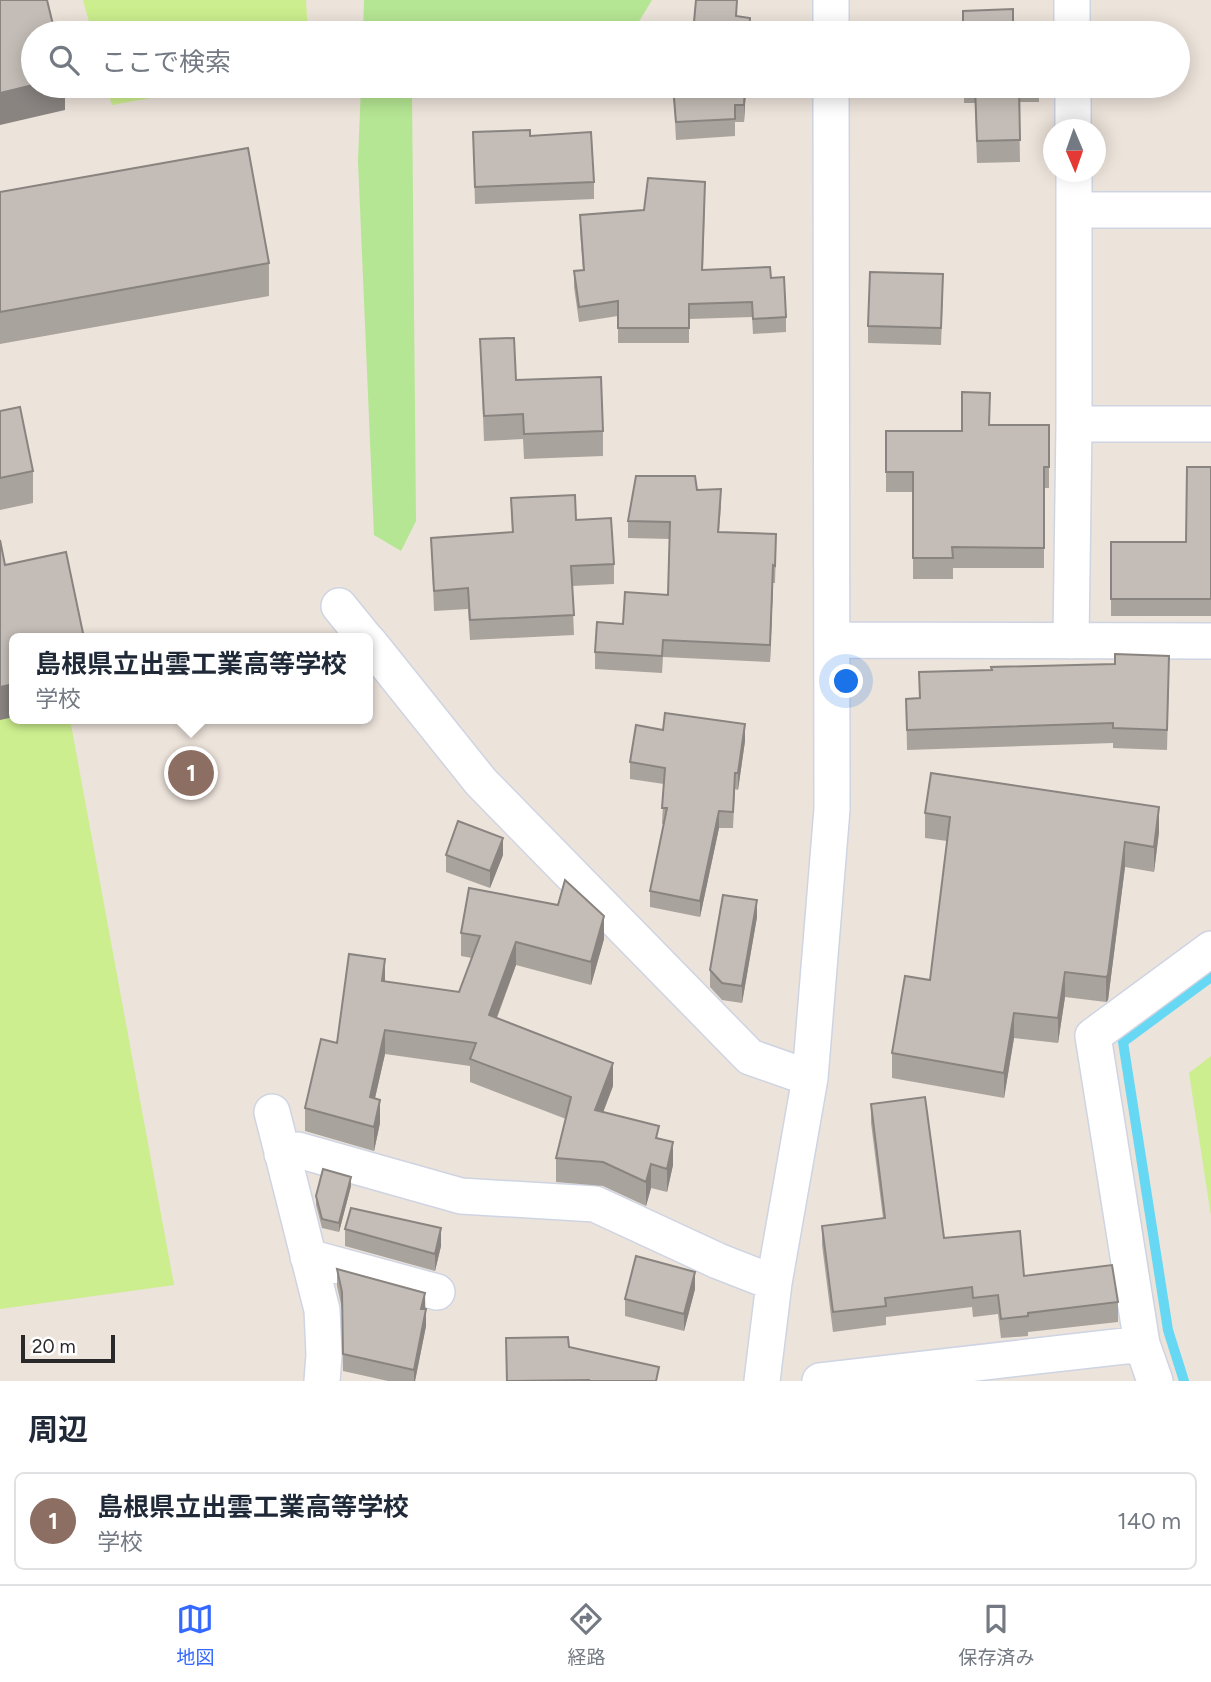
<!DOCTYPE html>
<html lang="ja">
<head>
<meta charset="utf-8">
<style>
	body { margin:0; font-family:Figtree,"Noto Sans JP",sans-serif; background:#f2f2f3; color:#1f2937 }
	.compass { position:absolute; left:1043px; top:119px; width:63px; height:63px; border-radius:50%; background:#fff; box-shadow:0 4px 18px #0003; rotate:178deg }
	.scale { position:absolute; left:21px; bottom:18px; width:94px; box-sizing:border-box; padding-left:7px; border:4px solid #292929; border-top:0; font-size:19px; line-height:24px; white-space:nowrap; color:#292929; -webkit-text-stroke:5px #fff; paint-order:stroke }
	.you { position:absolute; left:847px; top:682px; width:24px; height:24px; margin:-18px; border:5px solid #fff; border-radius:50%; background:#1a73e8; box-shadow:0 0 0 10px #1a73e833 }
	.badge { display:grid; place-items:center; width:46px; height:46px; border-radius:50%; background:#3468ff; color:#fff; font-size:23px; font-weight:700 }
	.pin { position:absolute; translate:-50% -50%; border:4px solid #fff; box-shadow:0 2px 7px #0006 }
	.popup { position:absolute; left:9px; top:633px; width:364px; height:91px; box-sizing:border-box; display:grid; place-content:center; border-radius:10px; background:#fff; filter:drop-shadow(0 2px 5px #0005); font-size:23px; white-space:nowrap; color:#747a83 }
	.popup b { font-size:26px; color:#1f2937 }
	.popup::after { content:''; position:absolute; left:50%; top:100%; margin-left:-14px; border:14px solid transparent; border-top-color:#fff }
	.list { margin:0; padding:0; list-style:none }
	h2 { display:flex; justify-content:space-between; align-items:center; height:91px; margin:0; padding:0 28px; font-size:30px }
	h2 small { font-size:23px; font-weight:400; color:#747a83 }
	.list li { display:grid; grid-template-columns:46px 1fr auto; gap:21px; align-items:center; box-sizing:border-box; height:98px; margin:0 14px 14px; padding:0 14px; border:2px solid #e0e1e3; border-radius:10px }
	.list b { display:block; font-size:26px; white-space:nowrap }
	.list p { margin:0; font-size:23px; white-space:nowrap; color:#747a83 }
	.list em { font-size:23px; font-style:normal; color:#747a83 }
	.icon { flex:none; width:38px; height:38px; fill:none; stroke:currentColor; stroke-width:2; stroke-linecap:round; stroke-linejoin:round }
	.map { position:relative; flex:none; width:1211px; height:1381px; overflow:hidden }
	.search { position:absolute; background:#fff; box-shadow:0 4px 18px #0003; left:21px; right:21px; top:21px; height:77px; display:flex; align-items:center; gap:18px; box-sizing:border-box; padding:0 24px; border-radius:38px; color:#747a83; font-size:26px }
	.sheet { height:203px; background:#fff }
	nav { display:flex; justify-content:space-around; align-items:center; box-sizing:border-box; height:98px; border-top:2px solid #e0e1e3; background:#fff; font-size:19px; color:#747a83 }
	nav a { display:grid; justify-items:center; gap:4px }
	nav .on { color:#3468ff }
	.map>svg:first-child { display:block }
	.green { fill:#b5e693 }
	.pitch { fill:#ccee8e }
	.lines { fill:none; stroke-linecap:round; stroke-linejoin:round }
	.stream { stroke:#67d8f4; stroke-width:10 }
	.minor-casing { stroke:#cfd4e3; stroke-width:38 }
	.minor { stroke:#fff; stroke-width:35 }
	.wall { fill:#a9a39d }
	.shaded-wall { fill:#898480 }
	.building { fill:#c4bdb7; stroke:#898480; stroke-width:2 }
</style>
</head>
<body>
<div class="map">
<svg width="1211" height="1381" viewBox="0 0 1211 1381">
	<rect width="100%" height="100%" fill="#ece3da"/>
	<path class="green" d="M 364,0 L 652,0 L 632,33 L 363,33 Z
		M 361,86 L 434,86 L 412,94 L 416,521 L 401,551 L 374,535 L 358,161 Z"/>
	<path class="pitch" d="M 83,0 L 306,0 L 308,33 L 92,33 Z
		M 106,86 L 217,86 L 112,105 Z
		M 14,704 L 14,719 L 70,719 L 174,1285 L 0,1309 L 0,707 Z
		M 1211,1056 L 1211,1216 L 1189,1073 Z"/>
	<g class="lines">
		<path class="stream" d="M 1184,1381 L 1168,1330 L 1123,1042 L 1211,977"/>
		<defs>
			<path id="minor" d="M 831,0 L 831,33
				M 1072,0 L 1072,33
				M 1073,86 L 1073,130
				M 1074,210 L 1211,210
				M 1074,424 L 1211,424
				M 339,606 L 365,638
				M 832,640 L 1211,641
				M 368,641 L 481,782 L 750,1057 L 810,1078
				M 1071,641 L 1074,424 L 1074,172
				M 272,1112 L 322,1310 L 324,1355 L 322,1381
				M 282,1154 L 298,1150 L 461,1196 L 595,1204 L 718,1261 L 774,1283
				M 308,1257 L 437,1292
				M 762,1381 L 774,1283 L 810,1078 L 832,809 L 831,86
				M 820,1381 L 1142,1344
				M 1155,1381 L 1142,1344 L 1093,1036 L 1211,949"/>
		</defs>
		<use href="#minor" class="minor-casing"/>
		<use href="#minor" class="minor"/>
	</g>
	<path class="wall" d="M 673,86 L 746,86 L 744,122 L 735,122 L 735,136 L 676,140 Z
		M 964,86 L 1039,86 L 1039,102 L 1019,102 L 1020,162 L 977,163 L 975,103 L 964,103 Z
		M 473,132 L 530,136 L 594,182 L 594,199 L 475,204 Z
		M 0,192 L 269,263 L 269,296 L 0,344 Z
		M 705,197 L 703,270 L 771,278 L 786,317 L 786,332 L 753,334 L 752,317 L 689,319 L 689,343 L 618,343 L 618,316 L 579,322 L 574,287 L 574,271 L 583,270 L 580,231 L 580,215 L 644,210 Z
		M 943,291 L 941,345 L 868,343 L 868,326 Z
		M 480,339 L 516,380 L 603,431 L 603,456 L 524,459 L 523,439 L 484,441 Z
		M 0,411 L 33,471 L 33,503 L 0,510 Z
		M 990,425 L 1049,425 L 1049,488 L 1044,488 L 1044,568 L 953,568 L 953,579 L 913,579 L 913,492 L 886,492 L 886,431 L 962,431 Z
		M 1211,467 L 1211,616 L 1111,616 L 1111,542 L 1186,542 Z
		M 697,490 L 721,506 L 719,532 L 776,551 L 775,583 L 773,583 L 770,662 L 663,657 L 662,673 L 595,669 L 595,652 L 623,624 L 668,595 L 670,539 L 628,538 L 628,521 Z
		M 511,498 L 576,520 L 614,564 L 614,584 L 572,586 L 574,635 L 470,640 L 468,609 L 434,611 L 431,538 L 512,532 Z
		M 919,672 L 1169,676 L 1167,750 L 1113,748 L 1113,743 L 907,750 L 906,699 L 919,698 Z
		M 663,730 L 745,741 L 738,790 L 735,789 L 733,828 L 719,828 L 700,917 L 650,907 L 650,891 L 664,824 L 662,824 L 664,784 L 630,779 L 630,762 Z
		M 925,813 L 1159,832 L 1154,872 L 1125,867 L 1108,1000 L 1106,1002 L 1065,997 L 1058,1043 L 1014,1038 L 1004,1098 L 892,1078 L 892,1053 L 930,980 L 947,841 L 925,838 Z
		M 446,855 L 503,855 L 490,888 L 446,872 Z
		M 757,917 L 742,1003 L 722,1000 L 710,987 L 710,970 Z
		M 461,933 L 604,939 L 591,985 L 516,965 L 497,1018 L 613,1086 L 603,1112 L 659,1138 L 673,1165 L 667,1192 L 651,1188 L 646,1206 L 603,1186 L 556,1182 L 556,1158 L 566,1119 L 470,1082 L 470,1066 L 385,1054 L 375,1098 L 380,1123 L 374,1151 L 305,1131 L 305,1108 L 337,1043 L 385,982 L 459,992 L 472,958 L 461,956 Z
		M 871,1104 L 944,1238 L 1024,1276 L 1118,1302 L 1118,1322 L 1028,1332 L 1028,1336 L 1001,1338 L 998,1314 L 973,1317 L 972,1307 L 886,1317 L 886,1325 L 833,1332 L 822,1245 L 822,1226 L 883,1218 L 871,1123 Z
		M 351,1186 L 339,1232 L 322,1228 L 316,1205 L 316,1196 Z
		M 345,1229 L 441,1246 L 435,1271 L 345,1246 Z
		M 337,1269 L 425,1293 L 426,1326 L 415,1381 L 388,1381 L 343,1371 L 342,1309 L 337,1286 Z
		M 695,1289 L 684,1331 L 625,1316 L 625,1299 Z"/>
	<path class="shaded-wall" d="M 33,85 L 65,86 L 65,110 L 0,125 L 0,93 Z
		M 745,86 L 746,86 L 744,122 L 744,105 Z
		M 773,565 L 773,583 L 770,662 L 770,645 Z
		M 14,684 L 14,717 L 0,720 L 0,687 Z
		M 745,724 L 745,741 L 738,790 L 738,773 Z
		M 1159,807 L 1159,832 L 1154,872 L 1154,847 Z
		M 719,811 L 719,828 L 700,917 L 700,901 Z
		M 503,838 L 503,855 L 490,888 L 490,871 Z
		M 1125,842 L 1125,867 L 1108,1000 L 1106,1002 L 1106,977 Z
		M 757,900 L 757,917 L 742,1003 L 742,986 Z
		M 604,916 L 604,939 L 591,985 L 591,962 Z
		M 516,942 L 516,965 L 489,1038 L 489,1015 Z
		M 385,959 L 385,982 L 382,981 Z
		M 1065,972 L 1065,997 L 1058,1043 L 1058,1018 Z
		M 1014,1013 L 1014,1038 L 1004,1098 L 1004,1073 Z
		M 385,1030 L 385,1054 L 370,1120 L 370,1097 Z
		M 613,1063 L 613,1086 L 595,1134 L 595,1110 Z
		M 380,1100 L 380,1123 L 374,1151 L 374,1127 Z
		M 673,1142 L 673,1165 L 667,1192 L 667,1169 Z
		M 651,1164 L 651,1188 L 646,1206 L 646,1182 Z
		M 351,1177 L 351,1186 L 339,1232 L 339,1223 Z
		M 441,1228 L 441,1246 L 435,1271 L 435,1254 Z
		M 695,1272 L 695,1289 L 684,1331 L 684,1314 Z
		M 425,1293 L 425,1310 L 421,1309 Z
		M 426,1309 L 426,1326 L 415,1381 L 414,1381 L 414,1370 Z"/>
	<path class="building" d="M 0,0 L 47,0 L 55,33 L 33,33 L 33,85 L 0,93 Z
		M 696,0 L 737,0 L 736,16 L 750,18 L 749,33 L 693,33 Z
		M 1013,9 L 1013,30 L 1039,29 L 1039,33 L 963,33 L 963,11 Z
		M 673,86 L 745,86 L 744,105 L 735,105 L 735,119 L 676,122 Z
		M 975,86 L 1019,86 L 1020,140 L 977,141 Z
		M 530,130 L 530,136 L 591,132 L 594,182 L 475,187 L 473,132 Z
		M 248,148 L 269,263 L 0,312 L 0,192 Z
		M 648,178 L 705,182 L 702,270 L 770,267 L 771,278 L 784,277 L 786,317 L 753,319 L 752,302 L 689,304 L 689,328 L 618,328 L 618,301 L 579,307 L 574,271 L 584,270 L 580,215 L 644,210 Z
		M 870,272 L 943,274 L 941,328 L 868,326 Z
		M 514,338 L 516,380 L 601,377 L 603,431 L 524,434 L 523,414 L 484,416 L 480,339 Z
		M 962,392 L 990,393 L 989,425 L 1049,425 L 1049,467 L 1044,467 L 1044,548 L 952,547 L 953,558 L 913,558 L 913,472 L 886,472 L 886,431 L 962,431 Z
		M 20,407 L 33,471 L 0,478 L 0,411 Z
		M 1187,467 L 1211,467 L 1211,599 L 1111,599 L 1111,542 L 1186,542 Z
		M 636,476 L 695,476 L 697,490 L 721,489 L 718,532 L 776,534 L 775,566 L 773,565 L 770,645 L 663,640 L 662,656 L 595,652 L 597,622 L 623,624 L 625,592 L 668,595 L 670,522 L 628,521 Z
		M 575,495 L 576,520 L 611,518 L 614,564 L 571,566 L 574,615 L 470,620 L 468,588 L 434,591 L 431,538 L 513,532 L 511,498 Z
		M 0,540 L 5,565 L 66,552 L 84,638 L 14,638 L 14,684 L 0,687 Z
		M 1115,654 L 1169,656 L 1167,730 L 1113,728 L 1113,723 L 907,730 L 906,699 L 920,698 L 919,672 L 992,670 L 991,667 L 1115,664 Z
		M 665,713 L 745,724 L 738,773 L 735,773 L 733,812 L 719,811 L 700,901 L 650,891 L 667,808 L 662,808 L 665,768 L 630,762 L 636,725 L 663,730 Z
		M 931,773 L 1159,807 L 1154,847 L 1125,842 L 1108,975 L 1106,977 L 1065,972 L 1058,1018 L 1014,1013 L 1004,1073 L 892,1053 L 905,976 L 930,980 L 950,817 L 925,813 Z
		M 458,821 L 503,838 L 490,871 L 446,855 Z
		M 565,880 L 604,916 L 591,962 L 516,942 L 489,1015 L 613,1063 L 595,1110 L 659,1126 L 656,1138 L 673,1142 L 667,1169 L 651,1164 L 646,1182 L 603,1162 L 556,1158 L 571,1097 L 470,1059 L 476,1043 L 385,1030 L 370,1097 L 380,1100 L 374,1127 L 305,1108 L 321,1039 L 337,1043 L 349,954 L 385,959 L 382,981 L 459,992 L 480,936 L 461,933 L 469,888 L 558,905 Z
		M 723,895 L 757,900 L 742,986 L 722,983 L 710,970 Z
		M 925,1097 L 944,1238 L 1020,1231 L 1024,1276 L 1112,1265 L 1118,1302 L 1028,1313 L 1028,1316 L 1001,1319 L 998,1295 L 973,1298 L 972,1287 L 885,1298 L 886,1306 L 833,1312 L 822,1226 L 885,1218 L 871,1104 Z
		M 323,1169 L 351,1177 L 339,1223 L 322,1219 L 316,1196 Z
		M 351,1208 L 441,1228 L 435,1254 L 345,1229 Z
		M 636,1256 L 695,1272 L 684,1314 L 625,1299 Z
		M 337,1269 L 425,1293 L 421,1309 L 426,1309 L 414,1370 L 343,1354 L 342,1292 Z
		M 568,1337 L 569,1347 L 659,1367 L 656,1381 L 589,1381 L 589,1380 L 507,1381 L 506,1338 Z"/>
</svg>
<svg class="compass" viewBox="-18 -18 36 36"><path d="M0-13l5 13h-10z" fill="#e53935"/><path d="M0 13l5-13h-10z" fill="#747a83"/></svg>
<div class="scale">20 m</div>
<div class="you"></div>
<div class="pin badge" style="left:191px;top:773px;background:#8d6e63">1</div>
<div class="popup"><b>島根県立出雲工業高等学校</b>学校</div>
<div class="search"><svg class="icon" aria-label="search" viewBox="0 0 24 24"><circle cx="10" cy="10" r="6"/><path d="M15 15l6 6"/></svg>ここで検索</div>
</div>
<section class="sheet">
<h2>周辺<small></small></h2>
<ul class="list">
<li><span class="badge" style="background:#8d6e63">1</span><div><b>島根県立出雲工業高等学校</b><p>学校</p></div><em>140 m</em></li>
</ul>
</section>
<nav>
<a class="on"><svg class="icon" aria-label="map" viewBox="0 0 24 24"><path d="M3 6l6-2 6 2 6-2v14l-6 2-6-2-6 2zM9 4v14M15 6v14"/></svg>地図</a>
<a><svg class="icon" aria-label="directions" viewBox="0 0 24 24"><path d="M12 3l9 9-9 9-9-9zM9 14v-3h6M13 9l2 2-2 2"/></svg>経路</a>
<a><svg class="icon" aria-label="saved" viewBox="0 0 24 24"><path d="M7 4h10v16l-5-4-5 4z"/></svg>保存済み</a>
</nav>
</body>
</html>
